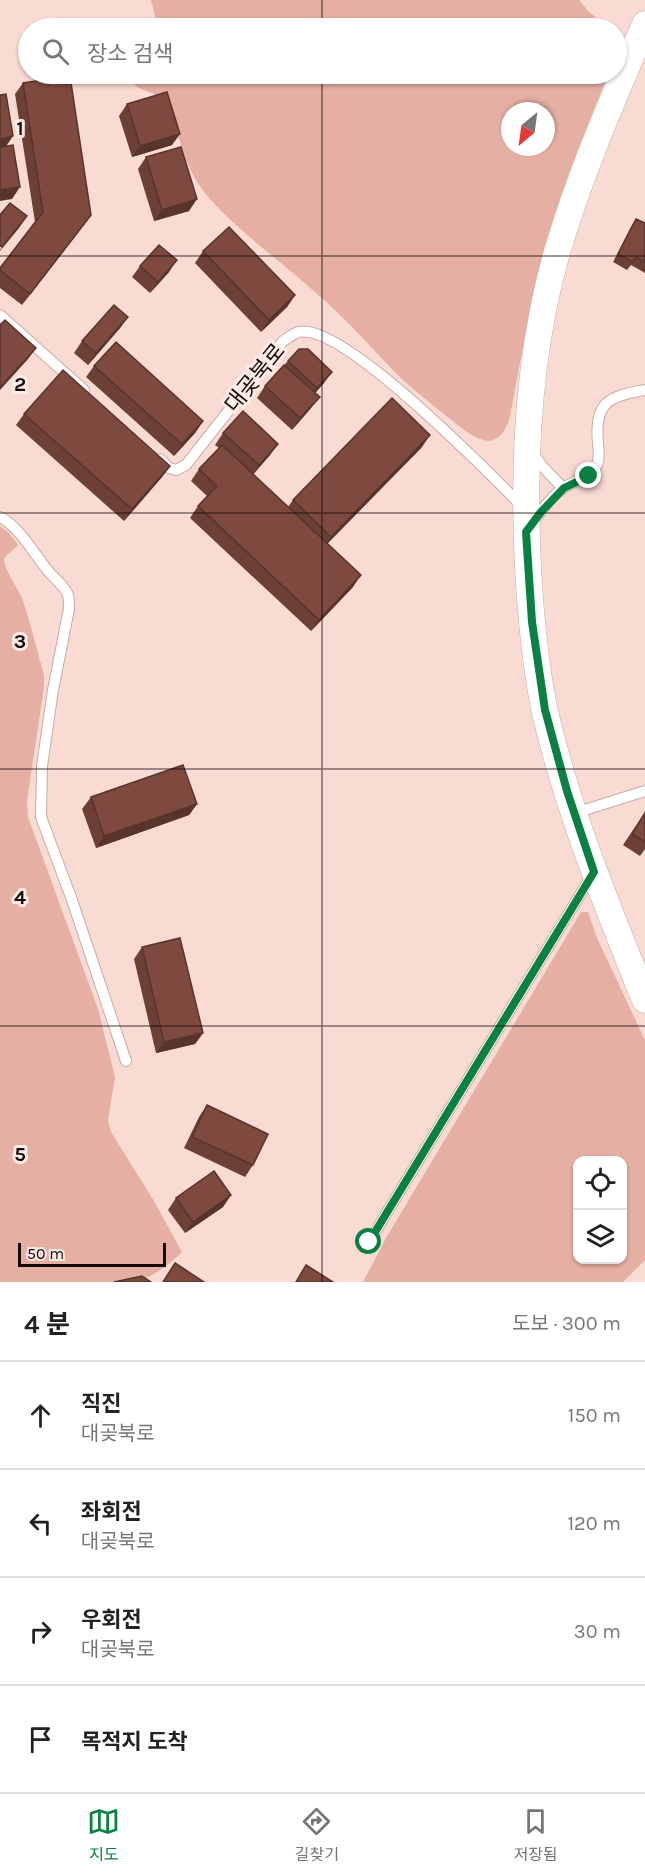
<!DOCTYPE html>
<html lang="ko">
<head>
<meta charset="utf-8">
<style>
	body { margin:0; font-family:Karla,"Noto Sans KR",sans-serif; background:#f2f2f2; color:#222 }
	.controls { position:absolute; right:18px; bottom:18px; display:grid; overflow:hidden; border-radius:12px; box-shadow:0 2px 4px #0004 }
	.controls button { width:54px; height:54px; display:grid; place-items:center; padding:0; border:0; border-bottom:2px solid #e0e0e0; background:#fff; color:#222; font:30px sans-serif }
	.compass { position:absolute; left:501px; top:102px; width:54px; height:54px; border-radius:50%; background:#fff; box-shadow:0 2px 4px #0004; rotate:209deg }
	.scale { position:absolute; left:18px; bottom:15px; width:148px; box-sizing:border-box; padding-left:6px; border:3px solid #150b09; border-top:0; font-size:16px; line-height:21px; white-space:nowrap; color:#150b09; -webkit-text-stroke:4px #ffebe7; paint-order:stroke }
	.stop { position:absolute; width:18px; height:18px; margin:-14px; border:4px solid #0b8043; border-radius:50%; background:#fff }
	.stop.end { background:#0b8043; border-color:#fff; box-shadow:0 2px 6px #0008 }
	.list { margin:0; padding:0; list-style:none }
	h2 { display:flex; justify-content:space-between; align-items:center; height:78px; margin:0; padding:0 24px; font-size:26px }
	h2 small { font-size:20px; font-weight:400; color:#767676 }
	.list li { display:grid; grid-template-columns:39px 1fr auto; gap:18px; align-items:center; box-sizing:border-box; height:108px; padding:0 24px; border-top:2px solid #e0e0e0 }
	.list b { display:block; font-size:22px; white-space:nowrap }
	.list p { margin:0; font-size:20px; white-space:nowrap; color:#767676 }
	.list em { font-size:20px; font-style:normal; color:#767676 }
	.icon { flex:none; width:33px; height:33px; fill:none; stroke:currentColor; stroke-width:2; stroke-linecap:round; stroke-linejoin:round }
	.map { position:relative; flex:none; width:645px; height:1282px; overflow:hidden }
	.search { position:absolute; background:#fff; box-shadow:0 2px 4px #0004; left:18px; right:18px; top:18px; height:66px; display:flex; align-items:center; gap:15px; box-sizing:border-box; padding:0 21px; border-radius:33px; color:#767676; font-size:22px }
	.sheet { height:510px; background:#fff }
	nav { display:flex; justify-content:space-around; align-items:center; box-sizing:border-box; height:84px; border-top:2px solid #e0e0e0; background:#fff; font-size:16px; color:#767676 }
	nav a { display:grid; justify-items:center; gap:3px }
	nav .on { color:#0b8043 }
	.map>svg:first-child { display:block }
	.green { fill:#e5afa3; fill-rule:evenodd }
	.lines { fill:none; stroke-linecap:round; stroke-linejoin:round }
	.service-casing { stroke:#c9aba4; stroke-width:12 }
	.tertiary-casing { stroke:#c9aba4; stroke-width:27 }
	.service { stroke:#fff; stroke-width:10 }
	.tertiary { stroke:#fff; stroke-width:26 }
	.wall { fill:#6c4036 }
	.shaded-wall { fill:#58342c }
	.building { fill:#7e4a3f; stroke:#58342c; stroke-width:1.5 }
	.route { stroke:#0b8043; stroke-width:8 }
	.grid { fill:none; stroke:#150b09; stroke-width:1.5; stroke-opacity:0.55 }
	.labels { text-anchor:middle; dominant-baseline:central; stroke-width:6; stroke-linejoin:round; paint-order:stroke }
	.street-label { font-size:22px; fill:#150b09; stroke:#ffebe7 }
	.grid-label { font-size:20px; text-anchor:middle; font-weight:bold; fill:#150b09; stroke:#ffebe7; stroke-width:6; stroke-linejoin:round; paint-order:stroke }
</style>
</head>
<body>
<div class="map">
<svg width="645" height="1282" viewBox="0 0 645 1282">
	<rect width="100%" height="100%" fill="#fadbd4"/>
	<path class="green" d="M 151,0 L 579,0 L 589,12 L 609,28 L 158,28 Z
		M 137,74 L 608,74 C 587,127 564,181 548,237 C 531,297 521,359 509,421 C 504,432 498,444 483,440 C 470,436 459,426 449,418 C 429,402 408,386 390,367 C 366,342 343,316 316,293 C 281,261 242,235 210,199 C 193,181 185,159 178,135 C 175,124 173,110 165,101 C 156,91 142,93 134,84 ZM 510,111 L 546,111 L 546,147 L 510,147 Z
		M 0,526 L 8,532 L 18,545 L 4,558 C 4,571 19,588 23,601 C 31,625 37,651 44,675 L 44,687 L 27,801 L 28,817 L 98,1009 L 115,1077 L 108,1120 L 111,1132 L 154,1201 L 182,1252 C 167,1266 154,1277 133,1282 L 0,1282 Z
		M 581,912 L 588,912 L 597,938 L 645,1040 L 645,1260 L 623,1282 L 363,1282 L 386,1238 ZM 578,1160 L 622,1160 L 622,1260 L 578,1260 Z"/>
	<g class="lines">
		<defs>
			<path id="service" d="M 0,315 L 84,390
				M 532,452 L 542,466 L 563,488
				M 160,459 L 169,468 L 176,470 L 186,465 L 283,341 C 287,339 293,333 299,332 C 342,322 489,473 522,506
				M 0,517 C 22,529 34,555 50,573 C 56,580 65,586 68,595 C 69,599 69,604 69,609 L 53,690 L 42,766 L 41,817 L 72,900 L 126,1061
				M 532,524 C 540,512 550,498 562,489 C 572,481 585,481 594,470 C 600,462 599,453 598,443 C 594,403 608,396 645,390
				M 575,813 L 645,791
				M 369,1242 L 592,875"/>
			<path id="tertiary" d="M 645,24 C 613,99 580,174 557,252 C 526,360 522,474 529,585 C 532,627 536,671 545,712 C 568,811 607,906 645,1000"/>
		</defs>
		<use href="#service" class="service-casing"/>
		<use href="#tertiary" class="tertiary-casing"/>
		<use href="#service" class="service"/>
		<use href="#tertiary" class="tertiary"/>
	</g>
	<path class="wall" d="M 23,83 L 91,215 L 22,305 L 0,288 L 0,268 L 35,222 L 15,94 Z
		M 127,104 L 172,145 L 132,157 L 119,116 Z
		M 146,157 L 189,211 L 154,221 L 138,169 Z
		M 636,219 L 645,223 L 645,273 L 631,265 L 627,270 L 613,262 L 631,227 Z
		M 203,251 L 295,295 L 287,307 L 261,332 L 195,263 Z
		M 140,266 L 169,272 L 150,293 L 132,277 Z
		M 128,317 L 120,328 L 88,365 L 74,353 L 82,341 Z
		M 288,361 L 324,383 L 315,393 L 311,408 L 292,430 L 257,398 L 265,386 Z
		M 94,366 L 203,421 L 195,433 L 174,456 L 86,377 Z
		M 24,414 L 170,466 L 162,477 L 124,521 L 16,425 Z
		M 223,433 L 270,455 L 253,474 L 288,507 L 293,500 L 422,447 L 327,544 L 353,587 L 311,631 L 190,518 L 198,506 L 207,496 L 191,481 L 199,469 L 219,448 L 215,445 Z
		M 91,797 L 197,804 L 189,815 L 96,848 L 82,809 Z
		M 645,812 L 645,849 L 640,856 L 623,845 Z
		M 142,947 L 203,1033 L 195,1044 L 156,1053 L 134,959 Z
		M 207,1105 L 253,1165 L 245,1177 L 184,1148 L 199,1117 Z
		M 231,1195 L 223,1207 L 185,1233 L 168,1210 L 176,1198 Z"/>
	<path class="shaded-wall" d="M 180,134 L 172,145 L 132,157 L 140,146 Z
		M 13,136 L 5,148 L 0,149 L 0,139 Z
		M 20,187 L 12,199 L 0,201 L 0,190 Z
		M 197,199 L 189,211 L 154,221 L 162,210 Z
		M 91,215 L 83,226 L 22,305 L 30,294 Z
		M 27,216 L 19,228 L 0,251 L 0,250 Z
		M 177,260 L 169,272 L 150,293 L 158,282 Z
		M 295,295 L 287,307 L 261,332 L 269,320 Z
		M 128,317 L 120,328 L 88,365 L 96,353 Z
		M 36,348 L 28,359 L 0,390 L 0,387 Z
		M 332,372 L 324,383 L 309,400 L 317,388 Z
		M 320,397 L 311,408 L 292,430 L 300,418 Z
		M 203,421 L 195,433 L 174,456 L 182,444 Z
		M 430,435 L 422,447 L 323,548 L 331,537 Z
		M 278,444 L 270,455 L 251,477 L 259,465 Z
		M 170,466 L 162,477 L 124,521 L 132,509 Z
		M 361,575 L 353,587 L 311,631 L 319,620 Z
		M 197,804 L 189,815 L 96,848 L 104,836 Z
		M 203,1033 L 195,1044 L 156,1053 L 164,1042 Z
		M 231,1195 L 223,1207 L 185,1233 L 193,1222 Z"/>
	<path class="building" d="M 70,76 L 91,215 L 30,294 L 0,270 L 0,268 L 43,212 L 23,83 Z
		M 167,92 L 180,134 L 140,146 L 127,104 Z
		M 6,94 L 13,136 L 0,139 L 0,95 Z
		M 13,145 L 20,187 L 0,190 L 0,147 Z
		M 181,147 L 197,199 L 162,210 L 146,157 Z
		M 10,203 L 27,216 L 2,247 L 0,246 L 0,215 Z
		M 636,219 L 645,223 L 645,262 L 636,257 L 633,262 L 618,254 Z
		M 229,227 L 295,295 L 269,320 L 203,251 Z
		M 159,245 L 177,260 L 158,282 L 140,266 Z
		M 114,305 L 128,317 L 96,353 L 82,341 Z
		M 5,320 L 36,348 L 0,387 L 0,325 Z
		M 116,342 L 203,421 L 182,444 L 94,366 Z
		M 299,349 L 308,349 L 332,372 L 317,388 L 288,361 Z
		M 284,365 L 320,397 L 300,418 L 265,386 Z
		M 63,370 L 170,466 L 132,509 L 24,414 Z
		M 392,398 L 430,435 L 331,537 L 293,500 Z
		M 243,411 L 278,444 L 259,465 L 223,433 Z
		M 222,445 L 361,575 L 319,620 L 198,506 L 217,486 L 199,469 Z
		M 183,765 L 197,804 L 104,836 L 91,797 Z
		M 645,813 L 645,842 L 632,834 Z
		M 180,938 L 203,1033 L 164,1042 L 142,947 Z
		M 207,1105 L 268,1134 L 253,1165 L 192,1137 Z
		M 214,1171 L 231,1195 L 193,1222 L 176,1198 Z
		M 175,1263 L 204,1282 L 163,1282 Z
		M 306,1265 L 333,1282 L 296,1282 Z
		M 142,1276 L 151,1282 L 114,1282 Z"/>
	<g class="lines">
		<path class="route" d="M 369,1242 L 594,872 L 567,791 L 545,710 L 532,622 L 526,532 L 541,512 L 564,488 L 589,476"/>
	</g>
	<path class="grid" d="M 322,0 L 322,28M 322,74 L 322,1282M 0,256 L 645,256M 0,513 L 645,513M 0,769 L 645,769M 0,1026 L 645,1026"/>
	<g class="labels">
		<g class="street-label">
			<text transform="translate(255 378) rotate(-51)">대곶북로</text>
		</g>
	</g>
	<g class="grid-label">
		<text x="20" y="135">1</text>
		<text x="20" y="391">2</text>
		<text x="20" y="648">3</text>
		<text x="20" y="904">4</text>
		<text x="20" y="1161">5</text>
	</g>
</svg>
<div class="controls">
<button><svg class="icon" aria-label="locate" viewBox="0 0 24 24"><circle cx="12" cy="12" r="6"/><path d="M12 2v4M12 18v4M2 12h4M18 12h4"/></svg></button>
<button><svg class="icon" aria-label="layers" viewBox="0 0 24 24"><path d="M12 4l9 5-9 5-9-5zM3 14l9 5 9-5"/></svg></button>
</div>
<svg class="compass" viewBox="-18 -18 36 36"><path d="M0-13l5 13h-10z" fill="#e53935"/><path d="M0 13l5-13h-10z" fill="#767676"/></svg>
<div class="scale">50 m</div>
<div class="stop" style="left:369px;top:1242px"></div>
<div class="stop end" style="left:589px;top:476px"></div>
<div class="search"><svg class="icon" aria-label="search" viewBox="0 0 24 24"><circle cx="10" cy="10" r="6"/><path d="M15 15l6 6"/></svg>장소 검색</div>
</div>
<section class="sheet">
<h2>4 분<small>도보 · 300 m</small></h2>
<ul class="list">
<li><svg class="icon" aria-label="ahead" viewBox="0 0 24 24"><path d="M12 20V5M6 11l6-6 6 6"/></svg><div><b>직진</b><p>대곶북로</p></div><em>150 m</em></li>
<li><svg class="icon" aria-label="left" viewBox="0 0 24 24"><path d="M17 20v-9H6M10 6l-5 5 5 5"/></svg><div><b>좌회전</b><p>대곶북로</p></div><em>120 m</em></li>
<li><svg class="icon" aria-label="right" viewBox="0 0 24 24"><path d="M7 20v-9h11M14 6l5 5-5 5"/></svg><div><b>우회전</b><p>대곶북로</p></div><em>30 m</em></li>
<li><svg class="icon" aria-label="arrive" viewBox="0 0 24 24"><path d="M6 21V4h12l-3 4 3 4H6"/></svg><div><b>목적지 도착</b></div></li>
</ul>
</section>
<nav>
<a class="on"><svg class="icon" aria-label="map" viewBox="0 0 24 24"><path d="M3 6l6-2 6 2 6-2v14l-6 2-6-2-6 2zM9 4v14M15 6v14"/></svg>지도</a>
<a><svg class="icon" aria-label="directions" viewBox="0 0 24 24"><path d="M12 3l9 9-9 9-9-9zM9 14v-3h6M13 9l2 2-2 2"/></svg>길찾기</a>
<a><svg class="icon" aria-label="saved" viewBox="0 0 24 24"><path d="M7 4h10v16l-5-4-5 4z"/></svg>저장됨</a>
</nav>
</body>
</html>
